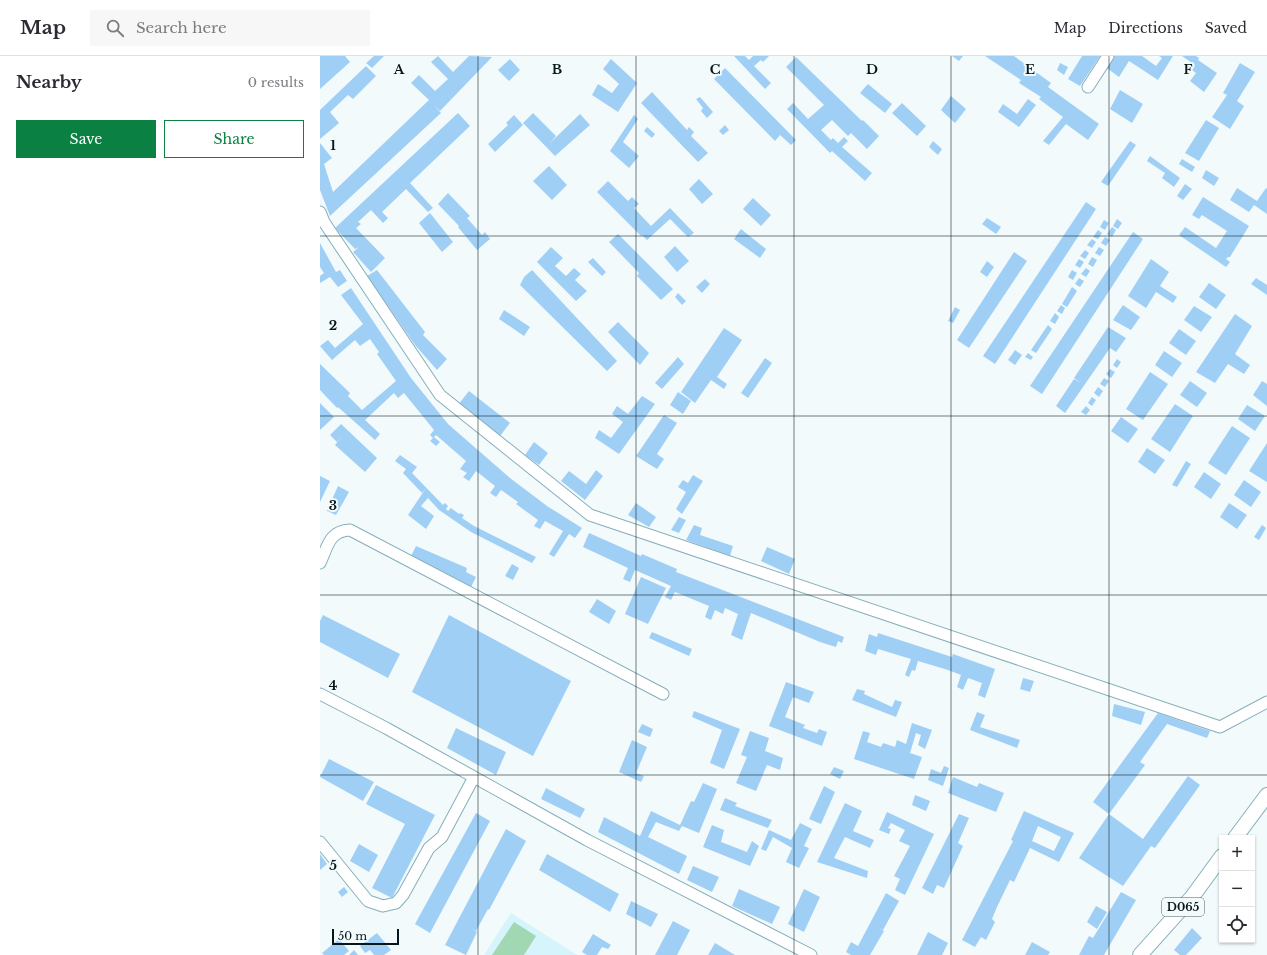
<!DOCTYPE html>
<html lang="en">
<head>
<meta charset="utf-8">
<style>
	body { margin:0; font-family:"Libre Baskerville",serif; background:#f7f7f7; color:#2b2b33 }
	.controls { position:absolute; right:12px; bottom:12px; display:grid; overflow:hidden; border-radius:0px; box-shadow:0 1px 3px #0004 }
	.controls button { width:36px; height:36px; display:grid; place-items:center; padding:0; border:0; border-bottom:1px solid #e1e1e2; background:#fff; color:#2b2b33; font:20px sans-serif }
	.scale { position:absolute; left:12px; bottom:10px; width:67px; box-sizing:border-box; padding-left:4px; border:2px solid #061619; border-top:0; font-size:11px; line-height:14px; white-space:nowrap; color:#061619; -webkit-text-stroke:3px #f2fafc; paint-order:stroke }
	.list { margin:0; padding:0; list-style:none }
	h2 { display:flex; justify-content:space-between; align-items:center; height:52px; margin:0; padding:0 16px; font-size:17px }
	h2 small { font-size:13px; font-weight:400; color:#7c7c81 }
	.actions { display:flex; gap:8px; padding:12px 16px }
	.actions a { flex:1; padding:9px 0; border:1px solid #0b8043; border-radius:0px; text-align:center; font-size:14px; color:#0b8043 }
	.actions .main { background:#0b8043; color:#fff }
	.icon { flex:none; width:22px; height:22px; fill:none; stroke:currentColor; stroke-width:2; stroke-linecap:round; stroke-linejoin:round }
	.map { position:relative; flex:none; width:947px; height:899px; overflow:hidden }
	header { display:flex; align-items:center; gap:24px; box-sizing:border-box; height:56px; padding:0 20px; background:#fff; border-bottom:1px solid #e1e1e2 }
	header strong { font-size:19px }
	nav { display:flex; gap:22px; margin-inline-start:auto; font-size:14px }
	.search { width:280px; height:36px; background:#f7f7f7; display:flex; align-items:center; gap:10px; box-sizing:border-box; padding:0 14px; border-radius:0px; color:#7c7c81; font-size:15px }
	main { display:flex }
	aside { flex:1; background:#fff }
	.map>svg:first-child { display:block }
	.built { fill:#d5f4fc }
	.green { fill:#a2d7b3 }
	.building { fill:#a0cff6; fill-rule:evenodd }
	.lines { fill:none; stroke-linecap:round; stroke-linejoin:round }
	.minor-casing { stroke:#86afb9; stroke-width:13 }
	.major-casing { stroke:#86afb9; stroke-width:16 }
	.minor { stroke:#fff; stroke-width:11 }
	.major { stroke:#fff; stroke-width:14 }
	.grid { fill:none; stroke:#061619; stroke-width:1; stroke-opacity:0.55 }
	.labels { text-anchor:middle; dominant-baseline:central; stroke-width:4; stroke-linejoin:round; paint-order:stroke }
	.shield { fill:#f2fafc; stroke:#4d5a5d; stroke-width:1 }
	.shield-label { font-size:11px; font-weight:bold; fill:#061619 }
	.grid-label { font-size:13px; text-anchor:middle; font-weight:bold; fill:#061619; stroke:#f2fafc; stroke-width:4; stroke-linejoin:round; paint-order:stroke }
</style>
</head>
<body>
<header>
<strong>Map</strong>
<div class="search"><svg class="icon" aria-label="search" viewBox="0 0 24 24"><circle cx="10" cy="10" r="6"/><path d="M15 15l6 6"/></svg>Search here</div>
<nav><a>Map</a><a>Directions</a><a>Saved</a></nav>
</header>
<main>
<aside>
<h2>Nearby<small>0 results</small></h2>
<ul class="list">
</ul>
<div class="actions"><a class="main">Save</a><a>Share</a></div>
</aside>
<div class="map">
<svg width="947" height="899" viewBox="0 0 947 899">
	<rect width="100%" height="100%" fill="#f2fafc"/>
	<path class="built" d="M 191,857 L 257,899 L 164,899 Z"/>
	<path class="green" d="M 194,866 L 216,880 L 204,899 L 172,899 Z"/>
	<path class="building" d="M 0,0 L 25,0 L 30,6 L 0,33 Z
		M 54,0 L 64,0 L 52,12 L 46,7 Z
		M 118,0 L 133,16 L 149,0 L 172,1 L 120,55 L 114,49 L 121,57 L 10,160 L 0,134 L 0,87 L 12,102 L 4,108 L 13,136 L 109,44 L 91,27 L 99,19 L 115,35 L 128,23 L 111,6 Z
		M 414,0 L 425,0 L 429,4 L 433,0 L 449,0 L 443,6 L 441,4 L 434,10 L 451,27 L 445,33 Z
		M 632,0 L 643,0 L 639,5 Z
		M 665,0 L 694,0 L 731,27 L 728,31 L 779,68 L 768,84 L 746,68 L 729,89 L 723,85 L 743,61 L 719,43 L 721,41 L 699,27 L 701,24 Z
		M 762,0 L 780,0 L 760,30 L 748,23 Z
		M 791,0 L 822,0 L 836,10 L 842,2 L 839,0 L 853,0 L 838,24 L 809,5 L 799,21 L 784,10 Z
		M 862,0 L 876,0 L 879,2 L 878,4 L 897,17 L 884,36 L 870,25 L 876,17 L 872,14 L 875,9 Z
		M 476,1 L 542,65 L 543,64 L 559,80 L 547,93 L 531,77 L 528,80 L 512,64 L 501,74 L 511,84 L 513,82 L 518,87 L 524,81 L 528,85 L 522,91 L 552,117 L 545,125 L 512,95 L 510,97 L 467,53 L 473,47 L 488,63 L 504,49 L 466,11 Z
		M 190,3 L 200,14 L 189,25 L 178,14 Z
		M 291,3 L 317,27 L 298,56 L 272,39 L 278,28 L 292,37 L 299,28 L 283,13 Z
		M 740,7 L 748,11 L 744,19 L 737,14 Z
		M 920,7 L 935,16 L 917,45 L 924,50 L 910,73 L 892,61 L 907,39 L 903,37 Z
		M 46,10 L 56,20 L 33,43 L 28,39 L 10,56 L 19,67 L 0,83 L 0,54 Z
		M 405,12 L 476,84 L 471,89 L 460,79 L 455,85 L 394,23 Z
		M 548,28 L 572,48 L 565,57 L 540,37 Z
		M 800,34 L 823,48 L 812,67 L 790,53 Z
		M 332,36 L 367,74 L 369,71 L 374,76 L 371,80 L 388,97 L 378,106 L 321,47 Z
		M 631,40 L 646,53 L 635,67 L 621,54 Z
		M 380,41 L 393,56 L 387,62 L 381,55 L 383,52 L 376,43 Z
		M 708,43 L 716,49 L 699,71 L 678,56 L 683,48 L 697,58 Z
		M 582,47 L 606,70 L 597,80 L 572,57 Z
		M 138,57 L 150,70 L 90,127 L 113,152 L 108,156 L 86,133 L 62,156 L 68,162 L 63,167 L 51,154 L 38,166 L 41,168 L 36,172 L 65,202 L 51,216 L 33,196 L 39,191 L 35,193 L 15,172 Z
		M 213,57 L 236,80 L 230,87 L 260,58 L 270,69 L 235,100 L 203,67 Z
		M 194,59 L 203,69 L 175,96 L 168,88 L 188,69 L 186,67 Z
		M 314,59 L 318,63 L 303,86 L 319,100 L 309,112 L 290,95 Z
		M 886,64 L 899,72 L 879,105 L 865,97 Z
		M 405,69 L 409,74 L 403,79 L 399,75 Z
		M 327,71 L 335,78 L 332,82 L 324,75 Z
		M 613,85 L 622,93 L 618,99 L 609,91 Z
		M 810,85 L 816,89 L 788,130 L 781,126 Z
		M 830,100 L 860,122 L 854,131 L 842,122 L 845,117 L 827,105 Z
		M 862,103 L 875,111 L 872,116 L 859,108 Z
		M 229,110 L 247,129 L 232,144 L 213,125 Z
		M 886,114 L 899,122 L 894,130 L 882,122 Z
		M 379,123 L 393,138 L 382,148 L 369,133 Z
		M 288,125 L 308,145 L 312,141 L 319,148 L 314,152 L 331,170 L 350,152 L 374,177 L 368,181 L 350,163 L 327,184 L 322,179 L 321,180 L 277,136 Z
		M 865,128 L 872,133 L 863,144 L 857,140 Z
		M 917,132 L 937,145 L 946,132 L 947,133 L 947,158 L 934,149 L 929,156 L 910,144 Z
		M 128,137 L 150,160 L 147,162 L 162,179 L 165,176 L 170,183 L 157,194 L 138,171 L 139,170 L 118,148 Z
		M 883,141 L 929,170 L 910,201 L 908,201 L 906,203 L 910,206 L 906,211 L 859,179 L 865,171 L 896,192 L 907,175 L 882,159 L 879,163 L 872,159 Z
		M 433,142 L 451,159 L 441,170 L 423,153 Z
		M 766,146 L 776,153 L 675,308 L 663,300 Z
		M 110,157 L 133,186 L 122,196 L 99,167 Z
		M 667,162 L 681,171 L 676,178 L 662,168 Z
		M 797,163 L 802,167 L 798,173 L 793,170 Z
		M 784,164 L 789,167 L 785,174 L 780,171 Z
		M 792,171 L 796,174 L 792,181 L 787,178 Z
		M 421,173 L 446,193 L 440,202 L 414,183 Z
		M 778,174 L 782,177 L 778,183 L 773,181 Z
		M 813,176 L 823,183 L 722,338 L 710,330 Z
		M 298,178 L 353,233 L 341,244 L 317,220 L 319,217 L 289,186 Z
		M 785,181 L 790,184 L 786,190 L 781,187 Z
		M 772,183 L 776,186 L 772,192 L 767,189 Z
		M 0,187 L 16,216 L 20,214 L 27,225 L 18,231 L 10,221 L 0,227 L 0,220 L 4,217 L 0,211 Z
		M 355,190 L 369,205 L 357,216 L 344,201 Z
		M 231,191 L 243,202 L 235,210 L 246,220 L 254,212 L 261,218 L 255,224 L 267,235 L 256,245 L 217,206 Z
		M 779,191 L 784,194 L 780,200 L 775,197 Z
		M 765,194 L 769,197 L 765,203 L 760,200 Z
		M 694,196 L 707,205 L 649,292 L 637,284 Z
		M 772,201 L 777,204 L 773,211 L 768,208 Z
		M 273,202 L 286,216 L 282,220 L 268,206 Z
		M 759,203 L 764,206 L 760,212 L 755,209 Z
		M 831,203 L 849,216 L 840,230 L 857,241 L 853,247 L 836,236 L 826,252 L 808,240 Z
		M 667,205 L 674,211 L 667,221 L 660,216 Z
		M 766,212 L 770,215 L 766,221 L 761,218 Z
		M 57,214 L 105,276 L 103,279 L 127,303 L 117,314 L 95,289 L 47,220 Z
		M 212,214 L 297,305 L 287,315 L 200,229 L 204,221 Z
		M 752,214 L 757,217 L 753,224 L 748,221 Z
		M 759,222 L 764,225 L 760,231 L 755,228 Z
		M 936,222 L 947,229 L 947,239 L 931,228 Z
		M 385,223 L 390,228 L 382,237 L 376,231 Z
		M 889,227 L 906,239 L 896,253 L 879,241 Z
		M 752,231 L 757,235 L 747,251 L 742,248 Z
		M 31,232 L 91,322 L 128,368 L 190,422 L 227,450 L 262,472 L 255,482 L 249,478 L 234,501 L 229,498 L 243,475 L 225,465 L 220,473 L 214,470 L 218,464 L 196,448 L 198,446 L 181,434 L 176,441 L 170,437 L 175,430 L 156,415 L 149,425 L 143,421 L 147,417 L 140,413 L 146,405 L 116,379 L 114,381 L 120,386 L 116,390 L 110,385 L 113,382 L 110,379 L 114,374 L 84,337 L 78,342 L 74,337 L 45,364 L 60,378 L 55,384 L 18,351 L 17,352 L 0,334 L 0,308 L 30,337 L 28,340 L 42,354 L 76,325 L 57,298 L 59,296 L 50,283 L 40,290 L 35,284 L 12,304 L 0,290 L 8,284 L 15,292 L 43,268 L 21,239 Z
		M 358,237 L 366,245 L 362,249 L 355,241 Z
		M 741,249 L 745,252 L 742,258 L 737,255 Z
		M 803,249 L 820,261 L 811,274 L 793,264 Z
		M 874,250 L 892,261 L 881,276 L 864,264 Z
		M 635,251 L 640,254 L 633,267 L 628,265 Z
		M 184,254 L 210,271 L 204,280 L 179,263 Z
		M 735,257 L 739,261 L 735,268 L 730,265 Z
		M 915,258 L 932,270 L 915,298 L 930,309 L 924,318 L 908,308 L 895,327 L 876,316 Z
		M 298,266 L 329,297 L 320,309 L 288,276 Z
		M 728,269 L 732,273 L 716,297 L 711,294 Z
		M 788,271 L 806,282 L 796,296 L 790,292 L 745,357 L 736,350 L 754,323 L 761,327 L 754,322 Z
		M 404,272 L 422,284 L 397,321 L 407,328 L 404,333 L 391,324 L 375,347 L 361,336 Z
		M 859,273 L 876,285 L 866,299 L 849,287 Z
		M 695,294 L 702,299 L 695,309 L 688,304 Z
		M 844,295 L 862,307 L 852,321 L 835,309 Z
		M 708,297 L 713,301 L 711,304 L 705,301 Z
		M 358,301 L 364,308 L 342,333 L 335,327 Z
		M 445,302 L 452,307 L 428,342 L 421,337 Z
		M 797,303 L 801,306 L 797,312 L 793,309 Z
		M 790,313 L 795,316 L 791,322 L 786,318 Z
		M 830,316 L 848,328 L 823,364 L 806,353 Z
		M 784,322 L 789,325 L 785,331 L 780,328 Z
		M 870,325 L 887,337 L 877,351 L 860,339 Z
		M 942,325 L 947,328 L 947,350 L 933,339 Z
		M 778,331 L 783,335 L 779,341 L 774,337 Z
		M 149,335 L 190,367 L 180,380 L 138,349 Z
		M 358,336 L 371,345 L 363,358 L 350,349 Z
		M 322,340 L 335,348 L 299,398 L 275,382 L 279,374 L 291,382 L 303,366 L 292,358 L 297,350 L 308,358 Z
		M 772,341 L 776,344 L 772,350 L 768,347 Z
		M 0,347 L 14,361 L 0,374 Z
		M 855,348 L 873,360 L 850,396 L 831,383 Z
		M 927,349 L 945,360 L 935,375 L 918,363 Z
		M 766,350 L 770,354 L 766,359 L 761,356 Z
		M 344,359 L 357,367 L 337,398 L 344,403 L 337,413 L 316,400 Z
		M 801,361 L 818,373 L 808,387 L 791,375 Z
		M 21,368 L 57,402 L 45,416 L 15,389 L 23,379 L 17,386 L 10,379 Z
		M 912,370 L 930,382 L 906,419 L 888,407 Z
		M 214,386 L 228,397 L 219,409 L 205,399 Z
		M 947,387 L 947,426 L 929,415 Z
		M 827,392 L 845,404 L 835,418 L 818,406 Z
		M 80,399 L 97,411 L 92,417 L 123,449 L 125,447 L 128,450 L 126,453 L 128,455 L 131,452 L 139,458 L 140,457 L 144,459 L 142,462 L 154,470 L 216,501 L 212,507 L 151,476 L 119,454 L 108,442 L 101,450 L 114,460 L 106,473 L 88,459 L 106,432 L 102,437 L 83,417 L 86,413 L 75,405 Z
		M 866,405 L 871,408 L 857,431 L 852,429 Z
		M 276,414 L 283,420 L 265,444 L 241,425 L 249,415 L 266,428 Z
		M 884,416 L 901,428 L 891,443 L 874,431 Z
		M 373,419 L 383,425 L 362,458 L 356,453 L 366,436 L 358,431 L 363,424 L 368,427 Z
		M 0,420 L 10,425 L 0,446 Z
		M 924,424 L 941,436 L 931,451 L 914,439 Z
		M 18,430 L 29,436 L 16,459 L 7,455 Z
		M 316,447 L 336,461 L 329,471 L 308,459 Z
		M 909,447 L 927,459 L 917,473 L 900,461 Z
		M 359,461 L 366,464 L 359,477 L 351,474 Z
		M 374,469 L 382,472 L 380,479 L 413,490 L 410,500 L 366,484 Z
		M 942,469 L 946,472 L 939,484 L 934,481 Z
		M 269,477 L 321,500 L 322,498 L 357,513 L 356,516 L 524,581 L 522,587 L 518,585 L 516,591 L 500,586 L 431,557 L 422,584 L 411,579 L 418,558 L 405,552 L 403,558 L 395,554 L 391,564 L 385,561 L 389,550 L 355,536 L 351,544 L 345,541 L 351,530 L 315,514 L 310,526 L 303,523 L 308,512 L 263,491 Z
		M 96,490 L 147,512 L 146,516 L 156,521 L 150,533 L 89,504 Z
		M 447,491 L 475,503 L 469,518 L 441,505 Z
		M 192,508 L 199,512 L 193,524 L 185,520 Z
		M 321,521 L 346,532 L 328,568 L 305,558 Z
		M 277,543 L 296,555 L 289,568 L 269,556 Z
		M 3,559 L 80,598 L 68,622 L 0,586 L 0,565 Z
		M 129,559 L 251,625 L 213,700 L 92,636 Z
		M 332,576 L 372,593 L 369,600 L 329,582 Z
		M 558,577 L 632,601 L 633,598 L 675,613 L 665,642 L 658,639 L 662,627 L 648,622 L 643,634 L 637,631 L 641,619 L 628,614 L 598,605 L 595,615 L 592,614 L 589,621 L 585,619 L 591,603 L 558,593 L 556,599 L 545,595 L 549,578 L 557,581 Z
		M 703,622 L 714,625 L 710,636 L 700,633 Z
		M 466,626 L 494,636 L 489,647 L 473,641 L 465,661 L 485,669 L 483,672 L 497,677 L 499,673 L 507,676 L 502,690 L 449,670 Z
		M 537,633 L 545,635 L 544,638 L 572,651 L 575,644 L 582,646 L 576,661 L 532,644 Z
		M 794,648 L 825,656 L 821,669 L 792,660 Z
		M 374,655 L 420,673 L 404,713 L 390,707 L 402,674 L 372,661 Z
		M 657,656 L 665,659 L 660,671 L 700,684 L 697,692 L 650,674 Z
		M 838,657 L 890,675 L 887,682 L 847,668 L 820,706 L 825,709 L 789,758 L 773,746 Z
		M 592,667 L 612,674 L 605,693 L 598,689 L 601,679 L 596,677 L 590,697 L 602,701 L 594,723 L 534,703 L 543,675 L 550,677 L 547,686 L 561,691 L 563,687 L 575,691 L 577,684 L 586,688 Z
		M 322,668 L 333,673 L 330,681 L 318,676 Z
		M 136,672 L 186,696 L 176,719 L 127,692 Z
		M 430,675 L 449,682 L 445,695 L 463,702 L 460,714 L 447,709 L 436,735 L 416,727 L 427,701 L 421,699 Z
		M 312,684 L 327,691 L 316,717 L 324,720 L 321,726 L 299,716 Z
		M 9,703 L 54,726 L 43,745 L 0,721 Z
		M 624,710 L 629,712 L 623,730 L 608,724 L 611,713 L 621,717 Z
		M 514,711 L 524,715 L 520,723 L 510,718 Z
		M 868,720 L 880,729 L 835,792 L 831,790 L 803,830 L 759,802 L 789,758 L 823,783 Z
		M 633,721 L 657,731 L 659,727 L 684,737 L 676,756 L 628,737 Z
		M 383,727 L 397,733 L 379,777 L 362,770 L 359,775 L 336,766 L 328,781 L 367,800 L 359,818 L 278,776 L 284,761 L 320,780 L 331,755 L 360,769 L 371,745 L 374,746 Z
		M 56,729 L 115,759 L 72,842 L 52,832 L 85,768 L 46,748 Z
		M 504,730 L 515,736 L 501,768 L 489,763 Z
		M 226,732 L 265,753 L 260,762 L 221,743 Z
		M 595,739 L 610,745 L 606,755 L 592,749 Z
		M 405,742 L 417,747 L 415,750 L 452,764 L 448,772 L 400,754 Z
		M 525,747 L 542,755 L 533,775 L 554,784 L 550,792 L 525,781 L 514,802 L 548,815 L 547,822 L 497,806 Z
		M 704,755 L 754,777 L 739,806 L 710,792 L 694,826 L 690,824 L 677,851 L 672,863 L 675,866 L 666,884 L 661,881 L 655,891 L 642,884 L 693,785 L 691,784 ZM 718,770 L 741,781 L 734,795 L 712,785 Z
		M 567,756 L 614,778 L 585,839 L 575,834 L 580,823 L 574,820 L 590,790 L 579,785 L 585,774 L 571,767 L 568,772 L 571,773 L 569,778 L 559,774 Z
		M 156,757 L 170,765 L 110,877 L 95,868 Z
		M 639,758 L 649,762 L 638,787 L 643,790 L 624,832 L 617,829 L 613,838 L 602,832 Z
		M 480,767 L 492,773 L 484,790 L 489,792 L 479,812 L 466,806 L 472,792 L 453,781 L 446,795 L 441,793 L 449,774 L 471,784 Z
		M 392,769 L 404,774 L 401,786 L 427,796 L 432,785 L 439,790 L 430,810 L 383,791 Z
		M 186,773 L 206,785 L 169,854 L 168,853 L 156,875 L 152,873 L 157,876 L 146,899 L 125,889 Z
		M 39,788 L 58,799 L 49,816 L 30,805 Z
		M 0,798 L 7,808 L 0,814 Z
		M 227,798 L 299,838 L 290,856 L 219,814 Z
		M 373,810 L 399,821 L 392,836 L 367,824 Z
		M 24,831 L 28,836 L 22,841 L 18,836 Z
		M 419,833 L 460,851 L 452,868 L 412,850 Z
		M 484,833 L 500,841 L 484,876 L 468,868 Z
		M 801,836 L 816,844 L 784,899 L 759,899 L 769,880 L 773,882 Z
		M 566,837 L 579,845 L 563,874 L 558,871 L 564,875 L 550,899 L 531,899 L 526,896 L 531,886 L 538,890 Z
		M 311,845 L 338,858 L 331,871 L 306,858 Z
		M 776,850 L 787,856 L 777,873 L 767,866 Z
		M 353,865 L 370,874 L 357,899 L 335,899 Z
		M 872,872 L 882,882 L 866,899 L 860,899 L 854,894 Z
		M 608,876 L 628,887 L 622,899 L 597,899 Z
		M 57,877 L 71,894 L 64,899 L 54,899 L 50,894 L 45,897 L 40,890 Z
		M 273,878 L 291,889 L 288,893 L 282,891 L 277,899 L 267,899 L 262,896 Z
		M 19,883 L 29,895 L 24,899 L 4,899 L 2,897 Z
		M 712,886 L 730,896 L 728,899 L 705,899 Z
		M 395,887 L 415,899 L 388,899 Z
		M 34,894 L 38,899 L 29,899 Z"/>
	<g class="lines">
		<defs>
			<path id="minor" d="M 768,31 L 788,0
				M 0,156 L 4,166 L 120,339 L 270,459 L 900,671 L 947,646
				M 0,507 C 8,490 9,475 30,474 L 343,638
				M 0,638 L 66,672 L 267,784 L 491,899
				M 0,786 L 48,845 L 63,850 L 76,847 L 83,839 L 109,792 L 122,781 L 154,721"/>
			<path id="major" d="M 915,782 L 947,739
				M 820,899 L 872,841 L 902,800"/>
		</defs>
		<use href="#minor" class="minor-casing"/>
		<use href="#major" class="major-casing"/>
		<use href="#minor" class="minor"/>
		<use href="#major" class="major"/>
	</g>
	<path class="grid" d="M 158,0 L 158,899M 316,0 L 316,899M 474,0 L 474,899M 631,0 L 631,899M 789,0 L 789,899M 0,180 L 947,180M 0,360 L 947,360M 0,539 L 947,539M 0,719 L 947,719"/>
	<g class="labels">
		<rect class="shield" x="842" y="842" width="42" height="18" rx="3"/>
		<g class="shield-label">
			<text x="863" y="851">D065</text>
		</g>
	</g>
	<g class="grid-label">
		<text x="79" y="18">A</text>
		<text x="237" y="18">B</text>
		<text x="395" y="18">C</text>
		<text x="552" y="18">D</text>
		<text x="710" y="18">E</text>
		<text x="868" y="18">F</text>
		<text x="13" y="94">1</text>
		<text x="13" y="274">2</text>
		<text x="13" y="454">3</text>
		<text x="13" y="634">4</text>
		<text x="13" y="814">5</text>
	</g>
</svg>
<div class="controls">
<button>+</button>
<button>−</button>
<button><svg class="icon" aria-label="locate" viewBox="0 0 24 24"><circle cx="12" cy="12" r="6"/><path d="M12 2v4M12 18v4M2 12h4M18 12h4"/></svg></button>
</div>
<div class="scale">50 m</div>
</div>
</main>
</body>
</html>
